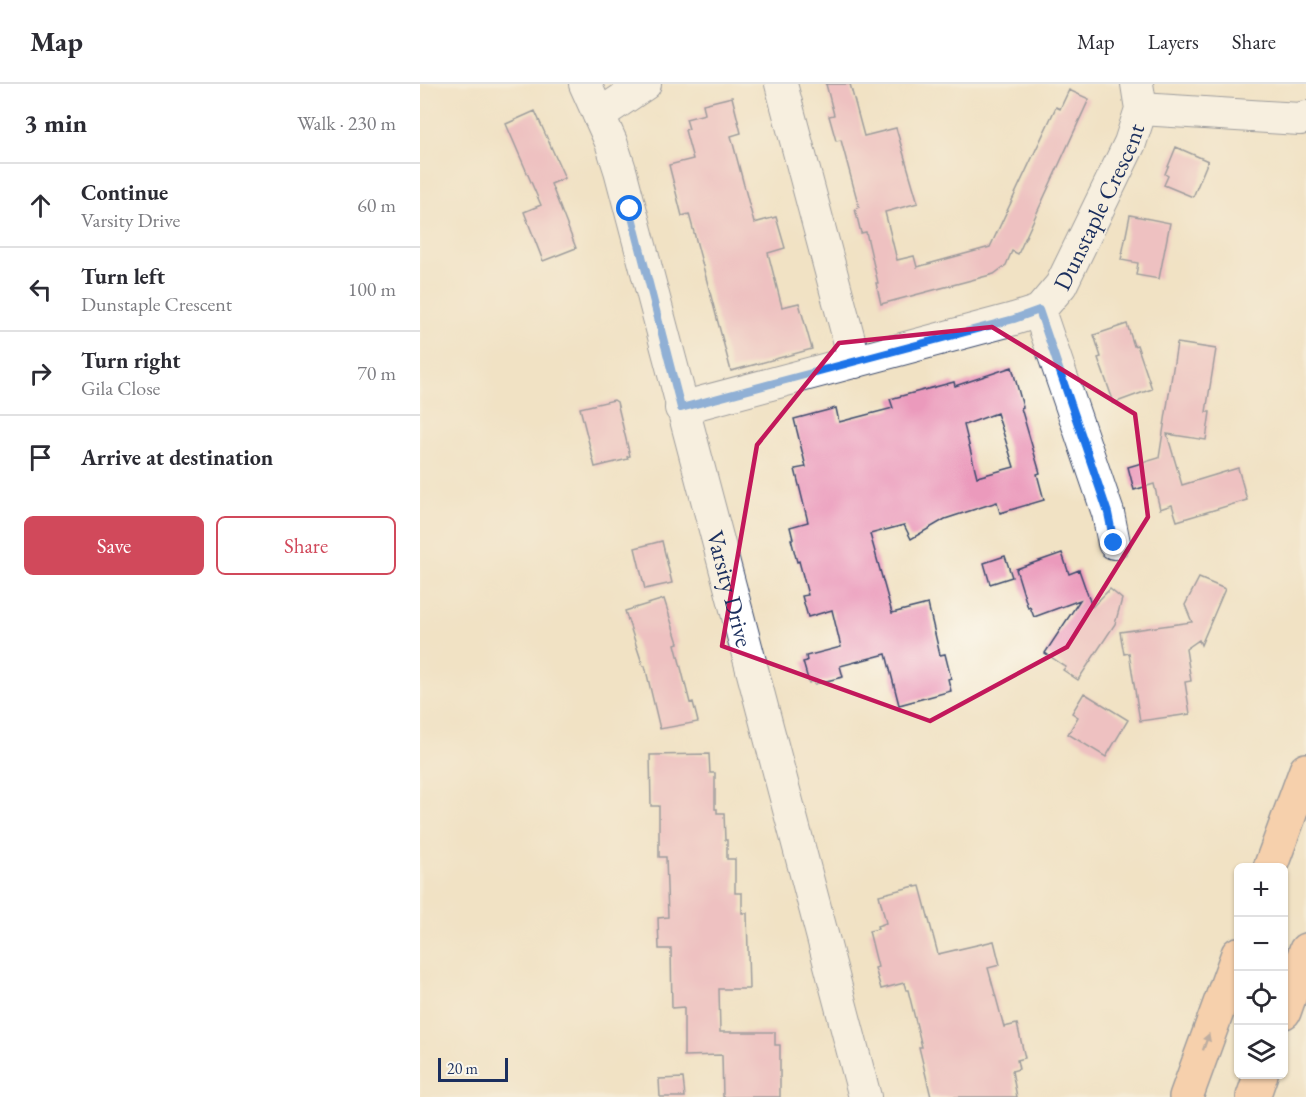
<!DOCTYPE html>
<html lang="en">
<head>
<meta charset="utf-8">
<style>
	body { margin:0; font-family:"EB Garamond",serif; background:#f2f2f3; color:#2b2b33 }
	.controls { position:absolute; right:18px; bottom:18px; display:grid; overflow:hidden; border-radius:9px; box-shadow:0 2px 4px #0004 }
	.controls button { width:54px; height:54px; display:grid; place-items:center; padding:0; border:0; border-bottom:2px solid #e1e1e2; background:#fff; color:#2b2b33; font:30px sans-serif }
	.scale { position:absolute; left:18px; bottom:15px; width:70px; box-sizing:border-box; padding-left:6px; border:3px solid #1b2f5e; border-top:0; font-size:16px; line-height:21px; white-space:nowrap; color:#1b2f5e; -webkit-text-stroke:4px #fbf7ec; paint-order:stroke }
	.stop { position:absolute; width:18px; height:18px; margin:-14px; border:4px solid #1a73e8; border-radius:50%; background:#fff }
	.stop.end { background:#1a73e8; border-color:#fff; box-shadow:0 2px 6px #0008 }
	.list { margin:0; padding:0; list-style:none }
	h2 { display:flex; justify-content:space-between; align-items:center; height:78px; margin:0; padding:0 24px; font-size:26px }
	h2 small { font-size:20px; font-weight:400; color:#7c7c81 }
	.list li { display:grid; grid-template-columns:39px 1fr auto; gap:18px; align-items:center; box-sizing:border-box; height:84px; padding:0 24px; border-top:2px solid #e1e1e2 }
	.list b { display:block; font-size:22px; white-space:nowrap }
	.list p { margin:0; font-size:20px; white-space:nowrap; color:#7c7c81 }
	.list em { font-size:20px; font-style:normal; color:#7c7c81 }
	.actions { display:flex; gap:12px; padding:18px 24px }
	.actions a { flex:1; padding:14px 0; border:2px solid #d1495b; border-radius:9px; text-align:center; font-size:21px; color:#d1495b }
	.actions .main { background:#d1495b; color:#fff }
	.icon { flex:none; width:33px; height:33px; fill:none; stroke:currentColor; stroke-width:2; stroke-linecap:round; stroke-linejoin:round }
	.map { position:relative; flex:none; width:886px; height:1013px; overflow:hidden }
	header { display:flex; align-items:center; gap:36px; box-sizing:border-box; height:84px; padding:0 30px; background:#fff; border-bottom:2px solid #e1e1e2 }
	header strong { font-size:28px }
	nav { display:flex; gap:33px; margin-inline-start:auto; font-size:21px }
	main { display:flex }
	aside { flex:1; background:#fff }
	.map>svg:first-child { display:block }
	.building { fill:#eb9abc; fill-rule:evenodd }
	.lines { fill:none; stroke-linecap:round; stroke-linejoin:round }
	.minor-casing { stroke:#3b4a6d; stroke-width:34 }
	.highway-casing { stroke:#3b4a6d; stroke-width:36 }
	.minor { stroke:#fff; stroke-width:32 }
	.highway { stroke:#fcba8e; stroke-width:33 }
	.oneway { fill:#806e74 }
	.route { stroke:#1a73e8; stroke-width:8 }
	.marked { fill:none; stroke:#c2185b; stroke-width:4.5; stroke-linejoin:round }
	.labels { text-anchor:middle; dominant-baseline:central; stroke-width:4.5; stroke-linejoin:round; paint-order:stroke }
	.street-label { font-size:24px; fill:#1b2f5e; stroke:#fbf7ec }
</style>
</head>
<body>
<header>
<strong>Map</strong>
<nav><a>Map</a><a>Layers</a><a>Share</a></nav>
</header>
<main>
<aside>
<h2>3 min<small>Walk · 230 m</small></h2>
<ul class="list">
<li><svg class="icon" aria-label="ahead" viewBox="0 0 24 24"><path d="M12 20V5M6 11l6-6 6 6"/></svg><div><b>Continue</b><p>Varsity Drive</p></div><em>60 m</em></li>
<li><svg class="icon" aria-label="left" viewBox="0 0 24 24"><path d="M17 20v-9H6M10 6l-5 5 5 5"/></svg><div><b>Turn left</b><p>Dunstaple Crescent</p></div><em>100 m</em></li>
<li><svg class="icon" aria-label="right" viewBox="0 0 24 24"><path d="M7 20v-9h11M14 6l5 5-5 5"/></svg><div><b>Turn right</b><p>Gila Close</p></div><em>70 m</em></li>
<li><svg class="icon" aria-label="arrive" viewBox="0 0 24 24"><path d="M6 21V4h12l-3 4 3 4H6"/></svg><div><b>Arrive at destination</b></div></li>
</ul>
<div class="actions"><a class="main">Save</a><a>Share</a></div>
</aside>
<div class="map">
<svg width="886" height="1013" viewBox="0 0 886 1013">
	<rect width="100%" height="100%" fill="#fbf7ec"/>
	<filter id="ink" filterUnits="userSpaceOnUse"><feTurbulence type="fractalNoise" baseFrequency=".0167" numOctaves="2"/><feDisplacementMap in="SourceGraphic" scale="12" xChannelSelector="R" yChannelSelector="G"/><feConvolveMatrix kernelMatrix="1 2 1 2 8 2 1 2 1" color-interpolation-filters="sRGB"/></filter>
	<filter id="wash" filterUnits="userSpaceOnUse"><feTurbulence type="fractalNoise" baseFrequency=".008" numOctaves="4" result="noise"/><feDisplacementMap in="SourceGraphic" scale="24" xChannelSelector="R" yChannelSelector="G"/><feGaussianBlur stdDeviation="1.35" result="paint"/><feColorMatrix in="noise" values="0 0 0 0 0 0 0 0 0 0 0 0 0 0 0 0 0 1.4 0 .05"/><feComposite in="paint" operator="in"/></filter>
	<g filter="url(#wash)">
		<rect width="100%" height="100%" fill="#f1e2c4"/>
		<g id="blocks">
			<path class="building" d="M 406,0 L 430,0 L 444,52 L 476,44 L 498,119 L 465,128 L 477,176 L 494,172 L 497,183 L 570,163 L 636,23 L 640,25 L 649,6 L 669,15 L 598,170 L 592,167 L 586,181 L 574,190 L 461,220 L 456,199 L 458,199 L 446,148 L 441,149 L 435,125 L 439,123 L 421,56 L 416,57 L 409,32 L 414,31 Z
				M 312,13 L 321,49 L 311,52 L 334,139 L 356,133 L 365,164 L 348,169 L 362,223 L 379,219 L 392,265 L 311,287 L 269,130 L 262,132 L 249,81 L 273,75 L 265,46 L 269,45 L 266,35 L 285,30 L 283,20 Z
				M 115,27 L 145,94 L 131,100 L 156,164 L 123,177 L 104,128 L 121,121 L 86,40 Z
				M 756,63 L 788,77 L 773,113 L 744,101 L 748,92 L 745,90 Z
				M 710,131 L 750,139 L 739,195 L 716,191 L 718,179 L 701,176 Z
				M 707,240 L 714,262 L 717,261 L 732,305 L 694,319 L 678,274 L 681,273 L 674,251 Z
				M 757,259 L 796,265 L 786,328 L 790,328 L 786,356 L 747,350 L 762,401 L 818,384 L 827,416 L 757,437 L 752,421 L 740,425 L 734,400 L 714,406 L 708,383 L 739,374 Z
				M 592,283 L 603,323 L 601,324 L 620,389 L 617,390 L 624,416 L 580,429 L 577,418 L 525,435 L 491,455 L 484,441 L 450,450 L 472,529 L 508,520 L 520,571 L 525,570 L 531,594 L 528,595 L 531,607 L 479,621 L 466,570 L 420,582 L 423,593 L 394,600 L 393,597 L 389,599 L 383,578 L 387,577 L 386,572 L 421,563 L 412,526 L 388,533 L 382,512 L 388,511 L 379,477 L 377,478 L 371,455 L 373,455 L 370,443 L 388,438 L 375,385 L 386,383 L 374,335 L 416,324 L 419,338 L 473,324 L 470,315 L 534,298 L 535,302 ZM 577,329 L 594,383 L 557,393 L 544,341 Z
				M 194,316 L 197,318 L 210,372 L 207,373 L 208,375 L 175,383 L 160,324 Z
				M 242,457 L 252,499 L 225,505 L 215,464 Z
				M 642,469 L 649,490 L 659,486 L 672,523 L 690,505 L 702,515 L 695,540 L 658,596 L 643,586 L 646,583 L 625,569 L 660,516 L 614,533 L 610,523 L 608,524 L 596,485 Z
				M 585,472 L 592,493 L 570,500 L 564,479 Z
				M 779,494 L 805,505 L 781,561 L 779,556 L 766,565 L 771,597 L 765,598 L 770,630 L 720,637 L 709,569 L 704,570 L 700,548 L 772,538 L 765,521 Z
				M 244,515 L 258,559 L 255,560 L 270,619 L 273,618 L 278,638 L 240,645 L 225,582 L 223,582 L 205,527 Z
				M 664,609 L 708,636 L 686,673 L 648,650 L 658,633 L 652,629 Z
				M 289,670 L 290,689 L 295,689 L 295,725 L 297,725 L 297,729 L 304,729 L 305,756 L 307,756 L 307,775 L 315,775 L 315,809 L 322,809 L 322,829 L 327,829 L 329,905 L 299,905 L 300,948 L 355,948 L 355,961 L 360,961 L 360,1013 L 303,1013 L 302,971 L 264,972 L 264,923 L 252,924 L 251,865 L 239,865 L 238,834 L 248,833 L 246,773 L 239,773 L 239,722 L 231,722 L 230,671 Z
				M 495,802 L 495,803 L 500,802 L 518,870 L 574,857 L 580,881 L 568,884 L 584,943 L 597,940 L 605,974 L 597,976 L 599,985 L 592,987 L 597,1013 L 511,1013 L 499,963 L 502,963 L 488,906 L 486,906 L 484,899 L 461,905 L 455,884 L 458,883 L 449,847 L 458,845 L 457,842 L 466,839 L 459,811 Z
				M 263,994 L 265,1013 L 240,1013 L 239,995 Z"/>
		</g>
	</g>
	<g filter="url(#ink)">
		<use href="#blocks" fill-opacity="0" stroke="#3b4a6d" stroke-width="1.5"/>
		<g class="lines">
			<defs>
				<g id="minor">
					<path id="s1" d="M 165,0 L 191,58 L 200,86 L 445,1013"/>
					<path d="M 361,0 L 435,278"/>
					<path d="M 721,25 L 880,35 L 886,33"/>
					<path d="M 179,31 L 225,0"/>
					<path d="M 619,227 L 688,429 L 694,459"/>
					<path id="s2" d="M 261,324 L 594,235 L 619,227 L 641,201 L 710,59 L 721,25 L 717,0"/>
				</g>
				<path id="highway" d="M 850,784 L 886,686
					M 864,928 L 886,866
					M 766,1013 L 818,870
					M 833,1013 L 841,990"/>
			</defs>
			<use href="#minor" class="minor-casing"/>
			<use href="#highway" class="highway-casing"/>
			<use href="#minor" class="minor"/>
			<use href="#highway" class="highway"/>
		</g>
		<defs><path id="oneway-solid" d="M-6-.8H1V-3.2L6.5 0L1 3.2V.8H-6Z" transform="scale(1.5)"/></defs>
		<use class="oneway" href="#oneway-solid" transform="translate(786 958) rotate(-70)"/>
	</g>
	<g class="lines" filter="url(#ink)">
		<path class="route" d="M 210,125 L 261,324 L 594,235 L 619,226 L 688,429 L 694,459"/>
	</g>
	<path d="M0 0H886V1013H0ZM 572,243 L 715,330 L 728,433 L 647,563 L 510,637 L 302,562 L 337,361 L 419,259 Z" fill="#f1e2c4" fill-opacity=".55" fill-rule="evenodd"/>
	<path class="marked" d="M 572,243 L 715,330 L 728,433 L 647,563 L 510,637 L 302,562 L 337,361 L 419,259 Z"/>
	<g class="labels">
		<g class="street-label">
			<text stroke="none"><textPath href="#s2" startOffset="492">Dunstaple Crescent</textPath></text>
			<text stroke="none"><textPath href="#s1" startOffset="526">Varsity Drive</textPath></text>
		</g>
	</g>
</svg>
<div class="controls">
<button>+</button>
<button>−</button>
<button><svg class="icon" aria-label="locate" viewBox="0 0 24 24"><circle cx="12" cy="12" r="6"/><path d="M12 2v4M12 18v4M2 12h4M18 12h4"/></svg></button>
<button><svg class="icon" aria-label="layers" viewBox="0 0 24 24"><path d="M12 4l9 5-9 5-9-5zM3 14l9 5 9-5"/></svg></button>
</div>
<div class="scale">20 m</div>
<div class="stop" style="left:210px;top:125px"></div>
<div class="stop end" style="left:694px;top:459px"></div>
</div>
</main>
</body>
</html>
